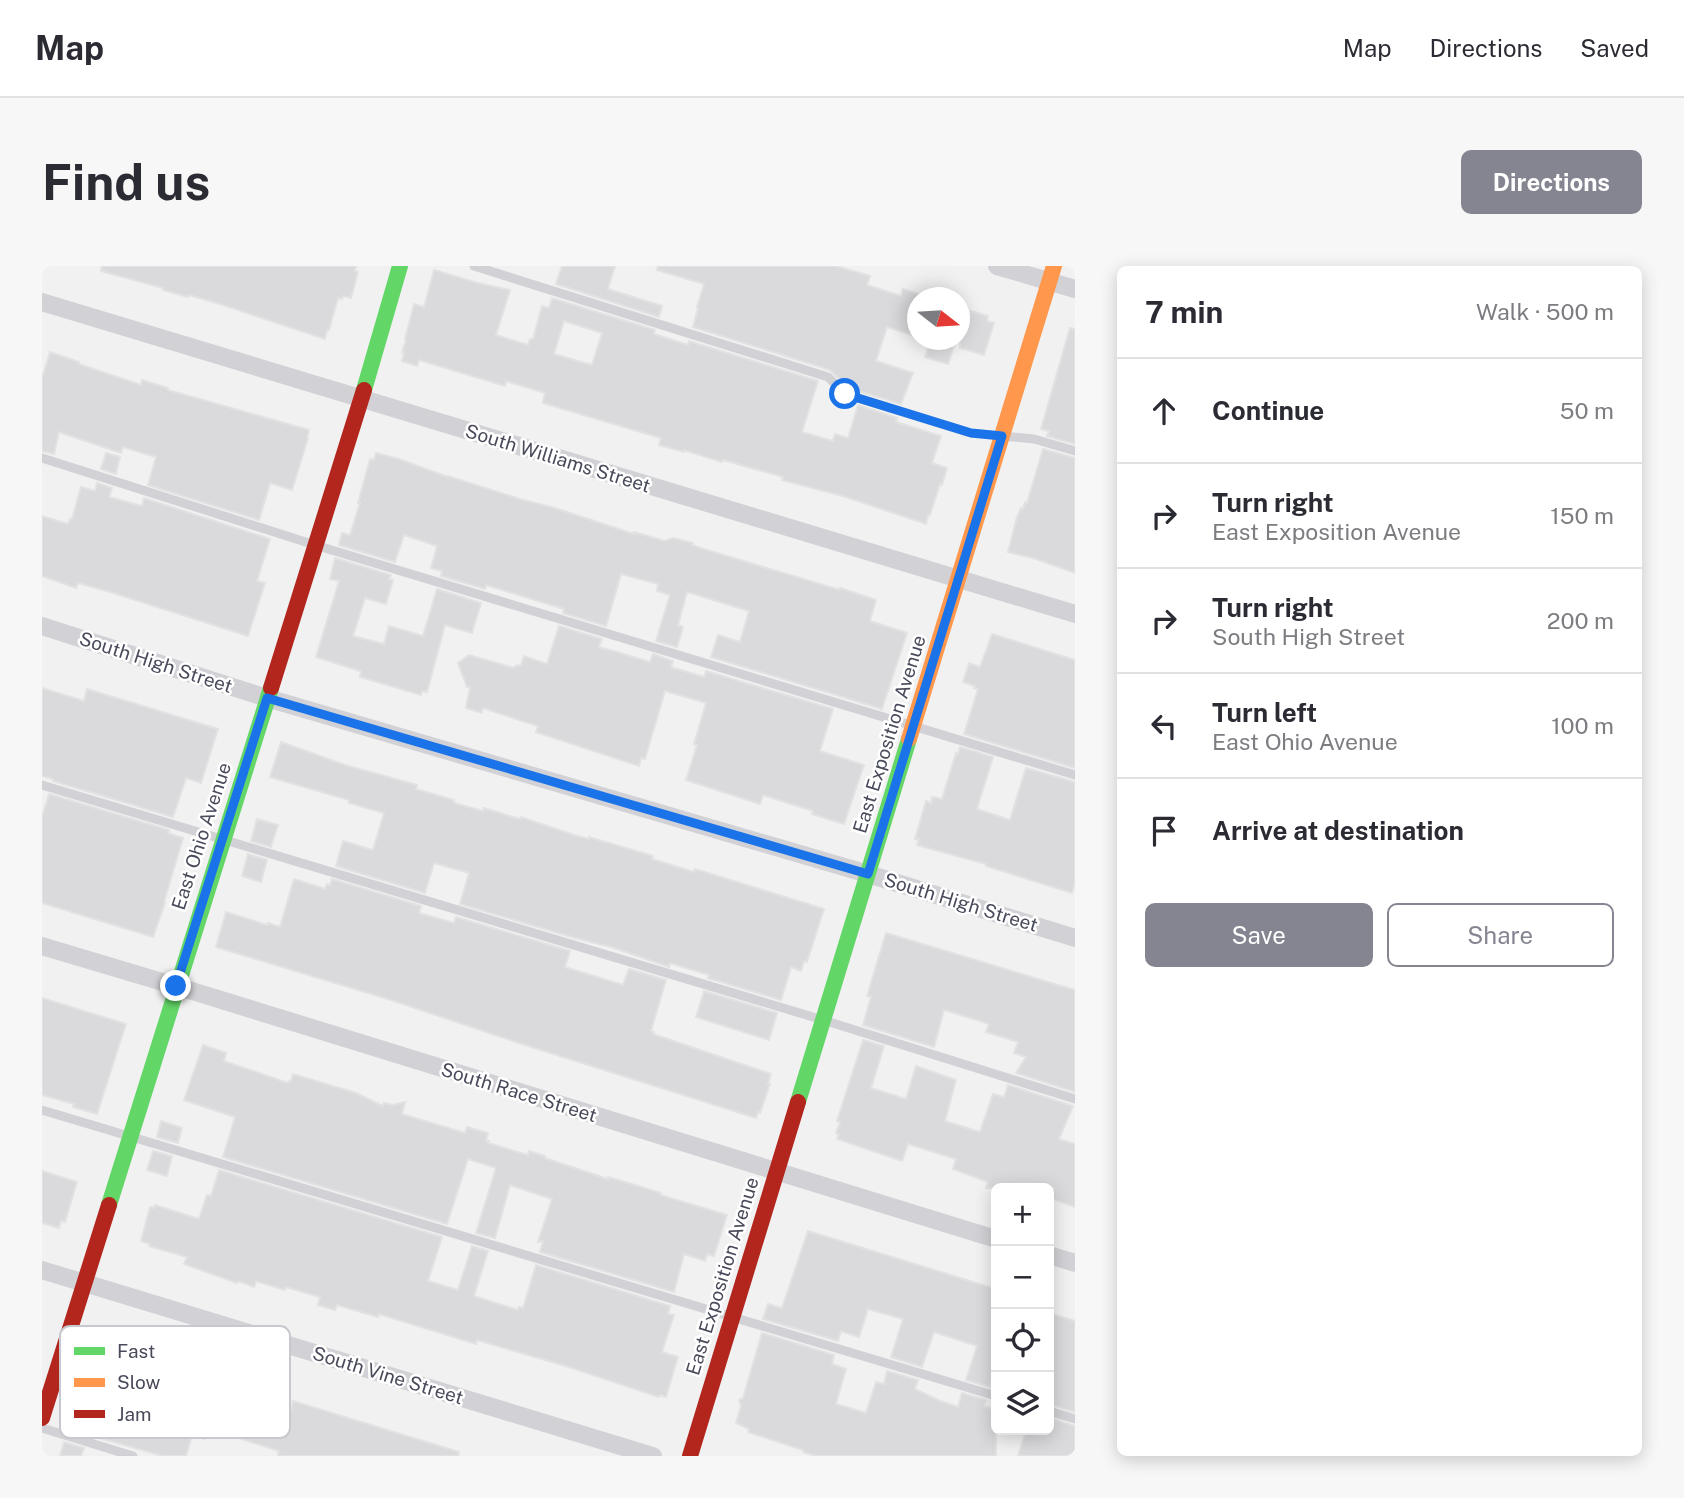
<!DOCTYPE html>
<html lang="en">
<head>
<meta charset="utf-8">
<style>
	body { margin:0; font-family:"Public Sans",sans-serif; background:#f7f7f7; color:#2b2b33 }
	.controls { position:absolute; right:21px; bottom:21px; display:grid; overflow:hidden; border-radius:10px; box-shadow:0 4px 18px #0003 }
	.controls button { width:63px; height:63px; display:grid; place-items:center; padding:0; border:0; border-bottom:2px solid #e1e1e2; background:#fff; color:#2b2b33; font:35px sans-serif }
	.compass { position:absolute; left:865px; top:21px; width:63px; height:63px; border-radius:50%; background:#fff; box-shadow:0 4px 18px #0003; rotate:107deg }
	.stop { position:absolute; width:21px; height:21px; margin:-16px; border:5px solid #1a73e8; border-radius:50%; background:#fff }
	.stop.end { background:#1a73e8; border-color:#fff; box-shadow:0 2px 7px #0008 }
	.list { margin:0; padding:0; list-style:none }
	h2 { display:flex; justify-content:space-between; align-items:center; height:91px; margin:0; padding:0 28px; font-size:30px }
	h2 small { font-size:23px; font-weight:400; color:#7c7c81 }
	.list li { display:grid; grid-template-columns:46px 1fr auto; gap:21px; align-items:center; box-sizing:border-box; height:105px; padding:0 28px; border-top:2px solid #e1e1e2 }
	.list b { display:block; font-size:26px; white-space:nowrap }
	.list p { margin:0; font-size:23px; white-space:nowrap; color:#7c7c81 }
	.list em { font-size:23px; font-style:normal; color:#7c7c81 }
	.actions { display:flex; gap:14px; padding:21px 28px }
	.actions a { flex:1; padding:16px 0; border:2px solid #848590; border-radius:10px; text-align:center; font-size:24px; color:#848590 }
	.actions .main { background:#848590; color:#fff }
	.icon { flex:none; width:38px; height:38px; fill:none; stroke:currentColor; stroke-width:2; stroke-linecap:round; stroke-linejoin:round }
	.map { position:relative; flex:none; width:1033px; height:1190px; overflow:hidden; border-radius:10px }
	header { display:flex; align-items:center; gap:42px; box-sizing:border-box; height:98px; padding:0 35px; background:#fff; border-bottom:2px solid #e1e1e2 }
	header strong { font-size:33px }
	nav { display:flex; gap:38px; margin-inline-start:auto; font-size:24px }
	.intro { display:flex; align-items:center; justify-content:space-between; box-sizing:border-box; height:168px; padding:0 42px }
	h1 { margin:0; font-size:49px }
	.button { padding:18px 32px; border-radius:10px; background:#848590; color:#fff; font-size:24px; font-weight:700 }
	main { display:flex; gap:42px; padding:0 42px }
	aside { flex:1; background:#fff; border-radius:10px; box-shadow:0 4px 18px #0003 }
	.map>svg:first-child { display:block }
	.building { fill:#dadadd; stroke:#e2e2e3; stroke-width:2; fill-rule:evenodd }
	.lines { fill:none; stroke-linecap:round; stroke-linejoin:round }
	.lane { stroke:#d2d2d6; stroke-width:9 }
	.street { stroke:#d2d2d6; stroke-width:18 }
	.fast { stroke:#63d668; stroke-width:16 }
	.slow { stroke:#ff974d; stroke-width:16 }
	.jam { stroke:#b3261e; stroke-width:16 }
	.route { stroke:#1a73e8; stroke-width:9 }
	.labels { text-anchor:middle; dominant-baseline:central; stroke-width:5; stroke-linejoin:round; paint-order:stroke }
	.street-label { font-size:19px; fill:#494b5b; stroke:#fff }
	.key { fill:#fff; stroke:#c8c9ce; stroke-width:2 }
	.key-label { font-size:19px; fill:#494b5b }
</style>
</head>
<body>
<header>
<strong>Map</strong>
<nav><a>Map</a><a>Directions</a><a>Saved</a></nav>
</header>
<div class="intro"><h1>Find us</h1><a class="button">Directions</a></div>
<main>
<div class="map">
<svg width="1033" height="1190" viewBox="0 0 1033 1190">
	<rect width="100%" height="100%" fill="#f1f1f1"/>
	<path class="building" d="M 60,0 L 314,0 L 313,5 L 316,6 L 309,32 L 301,30 L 300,33 L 296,32 L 287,64 L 285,64 L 283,73 L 178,38 L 147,29 L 146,31 L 121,24 L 121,22 L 59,5 Z
		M 520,0 L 573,0 L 566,23 L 620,40 L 617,51 L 514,18 Z
		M 616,0 L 794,0 L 828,10 L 825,19 L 859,30 L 861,23 L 880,29 L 879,32 L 876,32 L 876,71 L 845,61 L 834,95 L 871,107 L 859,138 L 806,122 L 788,104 L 651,61 L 656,42 L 655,41 L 662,18 L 615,4 Z
		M 392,4 L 436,17 L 468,24 L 454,69 L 486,79 L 488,73 L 491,73 L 500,40 L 507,42 L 510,32 L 613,64 L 612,68 L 646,79 L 647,75 L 776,115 L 760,166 L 791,175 L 793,168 L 806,172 L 816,139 L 855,152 L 854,156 L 899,170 L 890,197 L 905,202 L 900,219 L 898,218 L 888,249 L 886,249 L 884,258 L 801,230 L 740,214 L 741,211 L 681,194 L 680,196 L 642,184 L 642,186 L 617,179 L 619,172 L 501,137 L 503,127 L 464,115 L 463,120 L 377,94 L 375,100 L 360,95 L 362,86 L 360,86 L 364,74 L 363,73 L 372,38 L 382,41 ZM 522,55 L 560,67 L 550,99 L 512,88 Z
		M 929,45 L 946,50 L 945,55 L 952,57 L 942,89 L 918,82 L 918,48 L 927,51 Z
		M 1028,62 L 1033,63 L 1033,178 L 1005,170 L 1007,165 L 999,163 Z
		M 889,74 L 914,74 L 906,98 L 883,91 Z
		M 8,86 L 37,96 L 37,98 L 99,119 L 100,114 L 126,122 L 126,124 L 267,164 L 265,171 L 266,172 L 250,224 L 228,217 L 217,254 L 106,219 L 114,191 L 81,181 L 79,187 L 17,166 L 12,188 L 0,185 L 0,112 Z
		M 1001,183 L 1033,192 L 1033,307 L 994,293 L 966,286 L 975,251 L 979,242 L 981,243 L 983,236 L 985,237 Z
		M 64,187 L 78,191 L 74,208 L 59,203 Z
		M 334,187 L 357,193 L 406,211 L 406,210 L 478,233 L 513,242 L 592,268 L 592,266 L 623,275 L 631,272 L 651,277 L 650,279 L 662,283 L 798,324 L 798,322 L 834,334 L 828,355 L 865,367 L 840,443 L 669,391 L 676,369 L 698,376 L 707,345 L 645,326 L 636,359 L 641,361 L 635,381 L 614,375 L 628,329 L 615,325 L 616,318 L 579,308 L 564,360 L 521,347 L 522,343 L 444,319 L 443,323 L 399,310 L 400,305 L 389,302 L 395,280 L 362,269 L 353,296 L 297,279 L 300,267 L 308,269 L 318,237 L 316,237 L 328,193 L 332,194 Z
		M 55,217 L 70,222 L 67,231 L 100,240 L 102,232 L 228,273 L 215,315 L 223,317 L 206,370 L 65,325 L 36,317 L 34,322 L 0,310 L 0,250 L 26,258 L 28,253 L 30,253 L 39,221 L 53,225 Z
		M 293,292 L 349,309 L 347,313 L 351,314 L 344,338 L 323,332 L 311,370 L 342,378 L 347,360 L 381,370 L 395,323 L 439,337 L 430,367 L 403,359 L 385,426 L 380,425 L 379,429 L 318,411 L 319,406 L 318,405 L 274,391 L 297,315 L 288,313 Z
		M 517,360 L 560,373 L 557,381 L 575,386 L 608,396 L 611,388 L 631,395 L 629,401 L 662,411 L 664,405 L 791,443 L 778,485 L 822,499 L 802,558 L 770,548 L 771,545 L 721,529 L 718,538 L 644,514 L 655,479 L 652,478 L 664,437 L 623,425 L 603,493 L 599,492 L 597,500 L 494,466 L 496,460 L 480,455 L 441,442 L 440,447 L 424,442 L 428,421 L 425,421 L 416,397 L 427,389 L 472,402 L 473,400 L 479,399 L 482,390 L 505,398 Z
		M 950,368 L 1033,394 L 1033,502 L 922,468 L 936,423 L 932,422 L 933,420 L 921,416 L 927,397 L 938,401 Z
		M 0,422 L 42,435 L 45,423 L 176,463 L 159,517 L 144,512 L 131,551 L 11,515 L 11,513 L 0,510 Z
		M 239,476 L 303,499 L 375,519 L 374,523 L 412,534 L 412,537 L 441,545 L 442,542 L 478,553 L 479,551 L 532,569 L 547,573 L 547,571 L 611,590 L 610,593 L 652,606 L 653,603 L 782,643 L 765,696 L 762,695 L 759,705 L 749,701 L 739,734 L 666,712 L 667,709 L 628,697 L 627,701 L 569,681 L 533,672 L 418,638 L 427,607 L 392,597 L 383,627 L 294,600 L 301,575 L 331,584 L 342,547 L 307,537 L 307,534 L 228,511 Z
		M 918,481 L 951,491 L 935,543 L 968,554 L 984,502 L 1033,516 L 1033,617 L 1030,627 L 944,600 L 944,598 L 875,579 L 877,574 L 873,573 L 884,535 L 889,537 L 890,531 L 900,533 L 914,487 L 916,488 Z
		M 7,528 L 127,564 L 126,567 L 141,572 L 122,636 L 123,637 L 111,671 L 0,637 L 0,551 Z
		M 215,553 L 236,559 L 229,581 L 209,575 Z
		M 206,588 L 225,594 L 219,616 L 200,610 Z
		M 252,613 L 283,623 L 285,618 L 288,619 L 290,613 L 379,640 L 377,647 L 412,657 L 414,651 L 528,685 L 523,701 L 581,719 L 587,703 L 624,714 L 609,765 L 612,766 L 611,768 L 729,808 L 726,818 L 728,818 L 718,847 L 716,846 L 714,852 L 480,778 L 349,734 L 174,681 L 184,646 L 225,659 L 226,657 L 238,661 Z
		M 844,667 L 1033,724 L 1033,826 L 974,807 L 984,791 L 972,787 L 976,776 L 944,766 L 947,758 L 938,755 L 902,744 L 892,781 L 821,759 L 829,731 L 825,730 Z
		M 662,725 L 735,747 L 727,774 L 654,751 Z
		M 0,732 L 84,758 L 55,848 L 31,841 L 32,838 L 0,829 Z
		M 821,774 L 842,780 L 829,822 L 864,833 L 874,800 L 914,814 L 903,855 L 938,866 L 951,828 L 962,831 L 966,819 L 1031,840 L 1017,873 L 1033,878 L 1033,941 L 1008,932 L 1012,922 L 944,922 L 946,916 L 911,903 L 914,893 L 866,878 L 860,895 L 795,873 L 797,868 L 794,867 L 798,856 L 795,855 Z
		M 161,779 L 184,787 L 182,795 L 246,817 L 247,815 L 249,815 L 251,808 L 314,827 L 341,840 L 342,837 L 351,839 L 363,836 L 360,848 L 423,867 L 425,861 L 446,867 L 444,874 L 447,875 L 446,877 L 486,889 L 487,885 L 503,890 L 503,892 L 566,913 L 566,911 L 593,919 L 619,927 L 618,929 L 685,949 L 672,990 L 665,988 L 663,995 L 642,988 L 632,1026 L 498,986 L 501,975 L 496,976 L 510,933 L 468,919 L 453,972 L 434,967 L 454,902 L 426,893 L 405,958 L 181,891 L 193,851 L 142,834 Z
		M 119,855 L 140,862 L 136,877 L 115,871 Z
		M 111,885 L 130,890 L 125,910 L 105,904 Z
		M 177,904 L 400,971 L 386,1015 L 416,1024 L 430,980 L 446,985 L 432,1030 L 476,1044 L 477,1041 L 481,1042 L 494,999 L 628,1040 L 626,1048 L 632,1049 L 620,1086 L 636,1091 L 624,1131 L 618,1129 L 617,1131 L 527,1101 L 435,1074 L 434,1078 L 337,1048 L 336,1051 L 295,1039 L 293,1044 L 276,1039 L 278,1031 L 244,1021 L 243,1024 L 214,1015 L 212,1021 L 196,1015 L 195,1017 L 142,998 L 145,991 L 107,980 L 108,978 L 99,975 L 108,941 L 112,942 L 113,939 L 157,953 L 165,929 L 169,930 Z
		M 0,905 L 35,916 L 23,956 L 19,955 L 17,962 L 0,957 Z
		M 766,965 L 954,1023 L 954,1099 L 948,1121 L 924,1114 L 935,1080 L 892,1066 L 880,1101 L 849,1091 L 861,1053 L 826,1043 L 817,1071 L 799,1065 L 796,1075 L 721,1053 L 726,1038 L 740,1042 Z
		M 1007,1047 L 1033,1055 L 1033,1146 L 1007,1138 Z
		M 720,1067 L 792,1089 L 790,1098 L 804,1103 L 794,1138 L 824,1147 L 834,1116 L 842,1118 L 845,1105 L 876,1114 L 873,1123 L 896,1134 L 916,1141 L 920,1127 L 944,1134 L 942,1140 L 954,1144 L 954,1190 L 774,1190 L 761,1186 L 761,1184 L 706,1166 L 707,1163 L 694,1157 L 699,1140 L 697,1134 L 701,1132 Z
		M 58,1079 L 81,1085 L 79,1092 L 112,1101 L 115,1093 L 140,1101 L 138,1109 L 183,1122 L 183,1123 L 249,1144 L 251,1135 L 417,1186 L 416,1190 L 236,1190 L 237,1185 L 171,1164 L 169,1169 L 164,1168 L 163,1173 L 150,1169 L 144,1190 L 121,1190 L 26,1163 L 30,1149 L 37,1151 Z
		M 1007,1152 L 1033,1160 L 1033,1190 L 976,1190 L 984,1164 L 1007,1164 Z
		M 22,1176 L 42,1182 L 39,1190 L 18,1190 Z"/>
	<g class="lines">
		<path class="lane" d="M 432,0 L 786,111 L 803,128 L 929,167 L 992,173 L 1033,185
			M 0,192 L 273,279 L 1033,509
			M 0,519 L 781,754 L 1033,833
			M 0,844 L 954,1130
			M 1007,1145 L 1033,1153
			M 0,1162 L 91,1190"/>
		<path class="street" d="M 955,0 L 1033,23
			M 0,36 L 1033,348
			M 0,360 L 225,432 L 826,608 L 1033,672
			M 0,680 L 134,720 L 954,973
			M 1007,989 L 1033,997
			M 0,1004 L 611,1190"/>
		<path class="fast" d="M 322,124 L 358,0
			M 756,836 L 867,473
			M 67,939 L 229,422"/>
		<path class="slow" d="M 867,473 L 1012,0"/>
		<path class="jam" d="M 229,422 L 322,124
			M 0,1152 L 67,939
			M 648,1190 L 756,836"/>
	</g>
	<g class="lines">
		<path class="route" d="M 134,720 L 225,432 L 826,608 L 960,170 L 929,167 L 803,128"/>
	</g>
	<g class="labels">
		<g class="street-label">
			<text transform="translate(516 192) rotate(17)">South Williams Street</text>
			<text transform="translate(114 396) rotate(18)">South High Street</text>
			<text transform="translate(847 468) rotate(-73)">East Exposition Avenue</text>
			<text transform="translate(159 570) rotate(-72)">East Ohio Avenue</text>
			<text transform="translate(919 636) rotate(17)">South High Street</text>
			<text transform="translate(477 826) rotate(17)">South Race Street</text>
			<text transform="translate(680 1010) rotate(-73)">East Exposition Avenue</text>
			<text transform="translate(346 1109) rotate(17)">South Vine Street</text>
		</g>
	</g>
	<rect x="18" y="1060" width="230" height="112" rx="10" class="key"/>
	<rect x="32" y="1081" width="31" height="8" fill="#63d668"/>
	<rect x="32" y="1112" width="31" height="9" fill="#ff974d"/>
	<rect x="32" y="1144" width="31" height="8" fill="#b3261e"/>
	<g class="key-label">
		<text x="75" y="1092">Fast</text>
		<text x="75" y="1123">Slow</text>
		<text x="75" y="1155">Jam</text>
	</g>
</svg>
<div class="controls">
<button>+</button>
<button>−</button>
<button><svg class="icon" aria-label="locate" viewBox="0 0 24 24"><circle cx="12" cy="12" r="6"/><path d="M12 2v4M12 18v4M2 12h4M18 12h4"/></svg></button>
<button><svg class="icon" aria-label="layers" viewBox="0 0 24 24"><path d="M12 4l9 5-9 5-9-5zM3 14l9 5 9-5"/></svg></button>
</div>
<svg class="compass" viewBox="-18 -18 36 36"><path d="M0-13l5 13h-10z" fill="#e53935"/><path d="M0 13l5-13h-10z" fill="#7c7c81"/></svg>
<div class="stop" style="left:803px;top:128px"></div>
<div class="stop end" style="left:134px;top:720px"></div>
</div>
<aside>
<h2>7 min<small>Walk · 500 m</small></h2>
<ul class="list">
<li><svg class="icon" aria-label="ahead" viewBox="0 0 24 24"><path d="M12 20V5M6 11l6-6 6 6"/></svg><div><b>Continue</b></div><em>50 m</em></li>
<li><svg class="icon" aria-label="right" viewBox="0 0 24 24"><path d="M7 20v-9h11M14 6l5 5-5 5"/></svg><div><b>Turn right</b><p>East Exposition Avenue</p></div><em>150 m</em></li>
<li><svg class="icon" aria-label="right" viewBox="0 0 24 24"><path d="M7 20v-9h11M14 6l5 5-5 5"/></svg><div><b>Turn right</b><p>South High Street</p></div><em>200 m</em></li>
<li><svg class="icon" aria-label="left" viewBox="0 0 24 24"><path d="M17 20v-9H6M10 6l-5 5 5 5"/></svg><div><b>Turn left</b><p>East Ohio Avenue</p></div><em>100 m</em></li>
<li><svg class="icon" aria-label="arrive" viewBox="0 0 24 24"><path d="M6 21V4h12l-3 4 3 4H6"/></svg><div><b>Arrive at destination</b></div></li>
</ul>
<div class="actions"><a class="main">Save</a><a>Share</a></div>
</aside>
</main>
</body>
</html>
